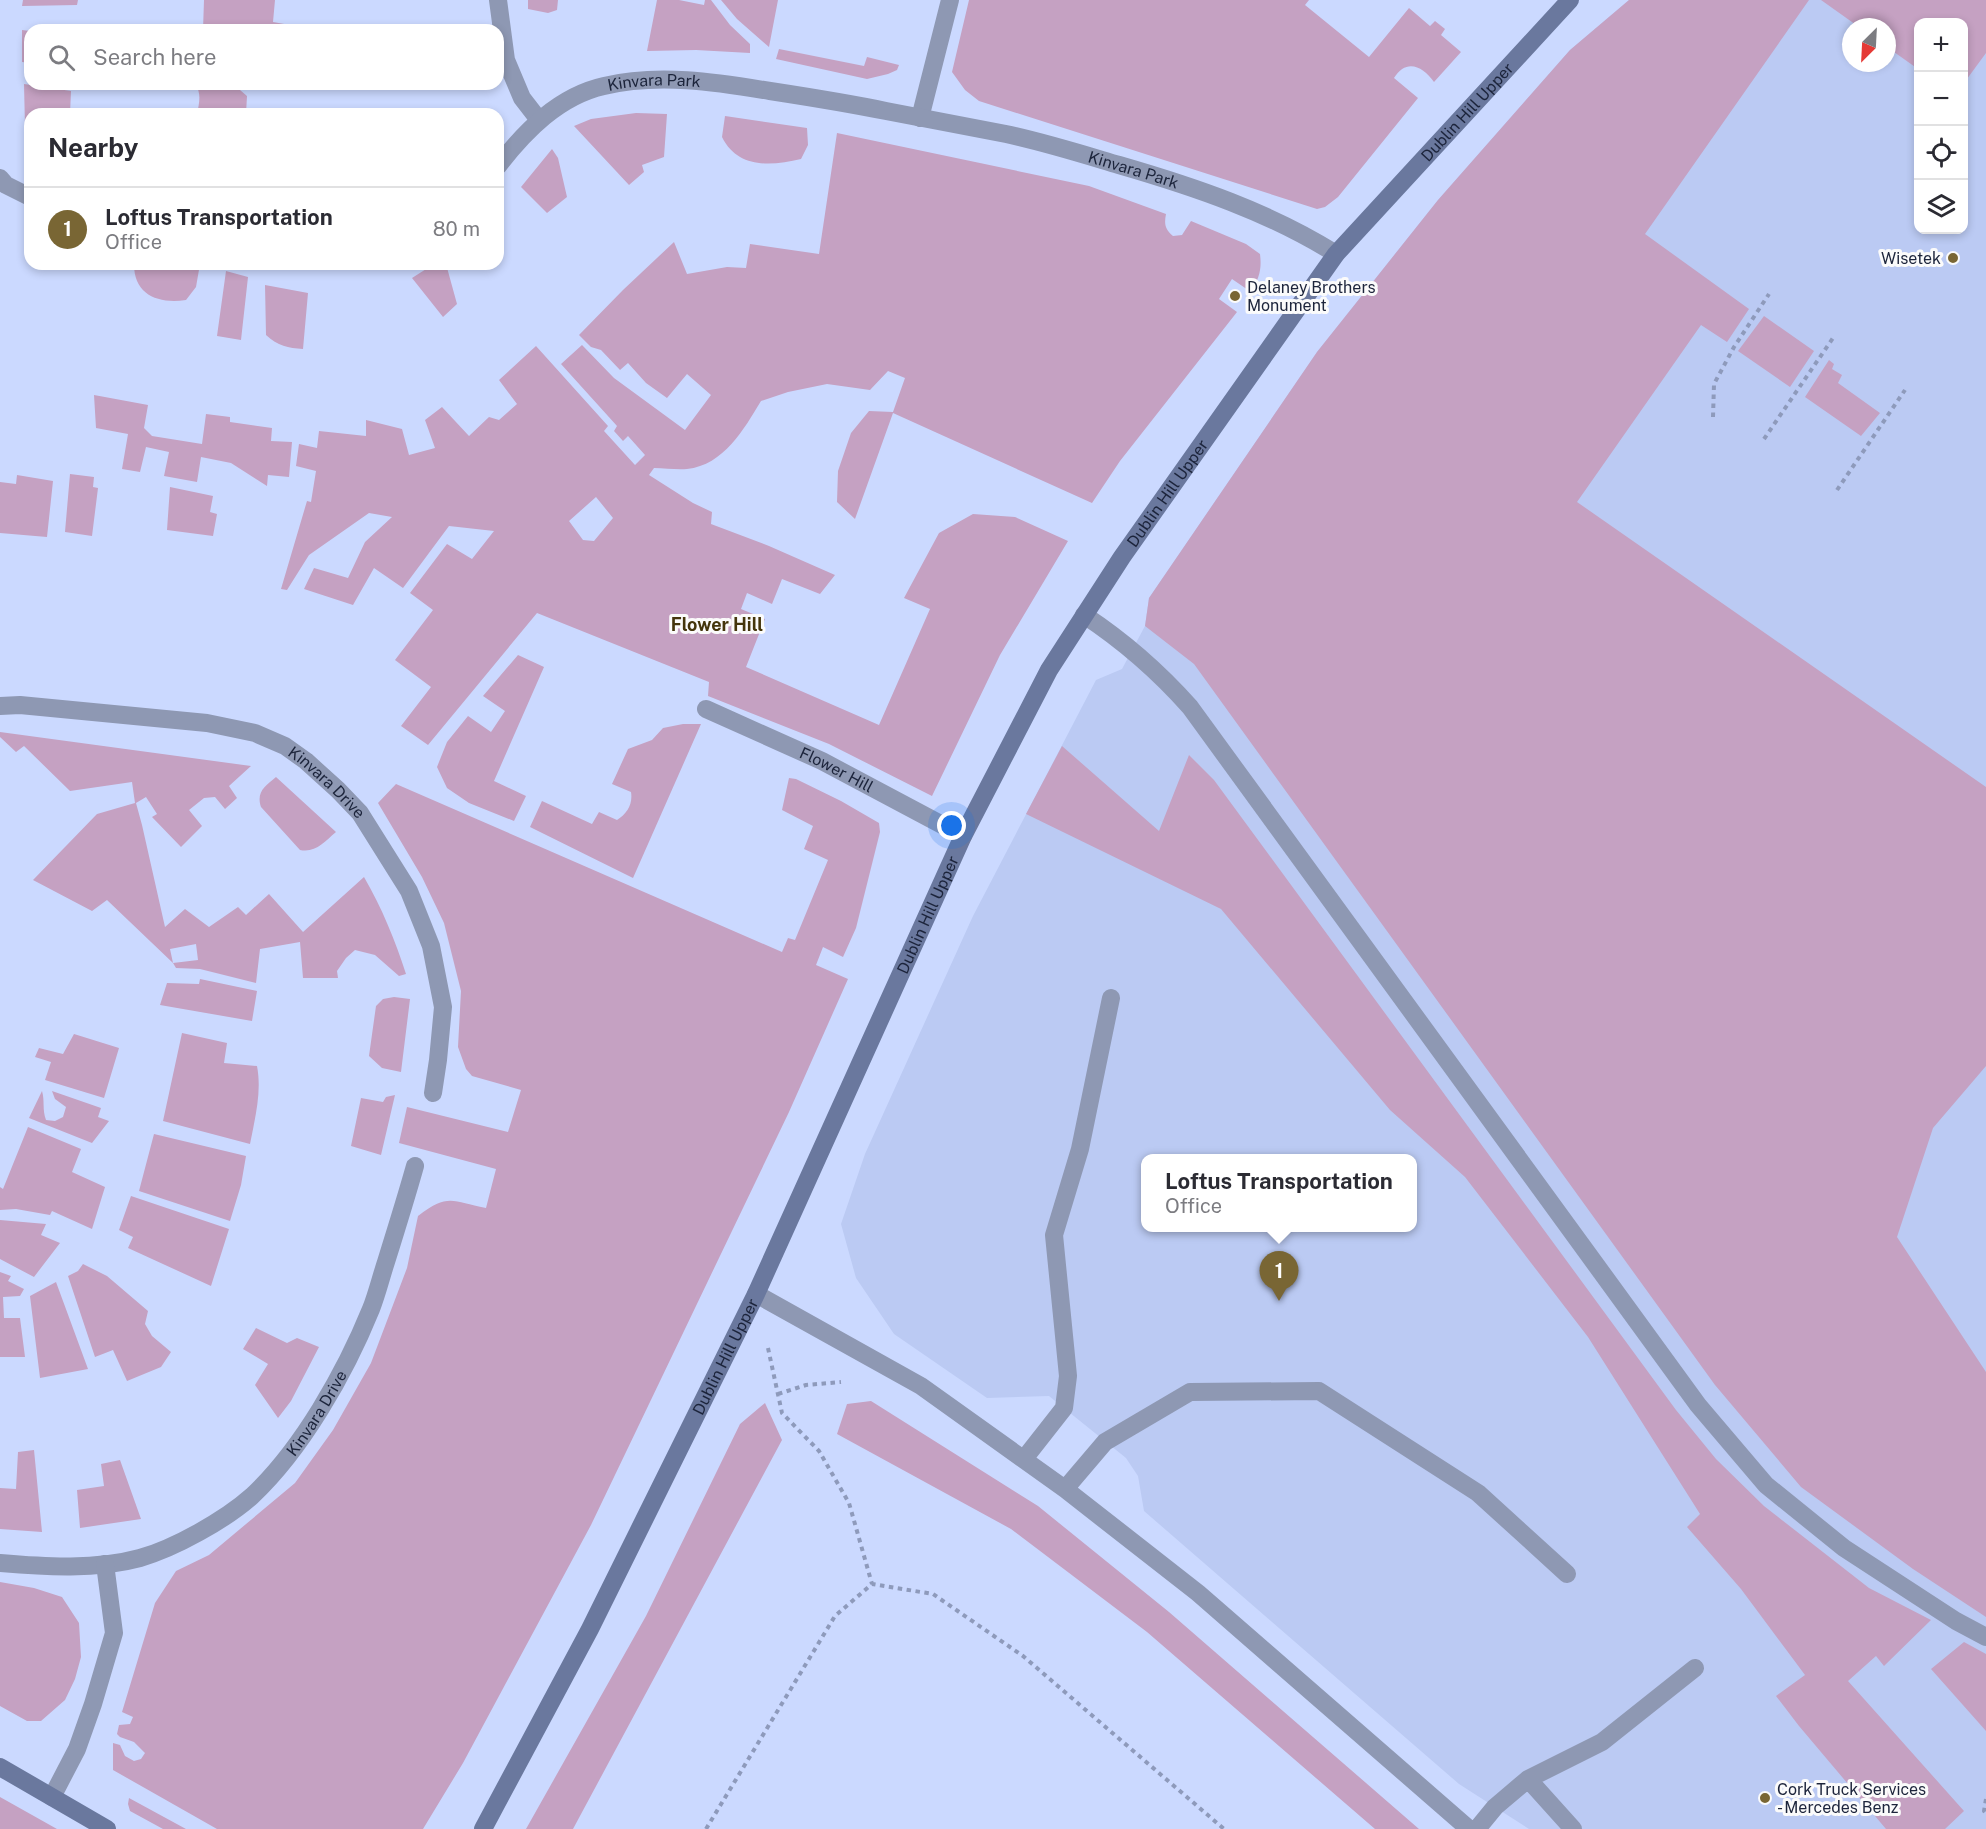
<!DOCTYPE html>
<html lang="en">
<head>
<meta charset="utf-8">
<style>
	body { margin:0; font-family:"Public Sans",sans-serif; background:#f7f7f7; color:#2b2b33 }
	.controls { position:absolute; right:18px; top:18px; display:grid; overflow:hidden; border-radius:12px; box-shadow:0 3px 9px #0003 }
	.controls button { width:54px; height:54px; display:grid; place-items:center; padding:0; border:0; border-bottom:2px solid #e1e1e2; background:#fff; color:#2b2b33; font:30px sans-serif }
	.compass { position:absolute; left:1842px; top:18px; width:54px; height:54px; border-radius:50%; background:#fff; box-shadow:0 3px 9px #0003; rotate:204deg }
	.you { position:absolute; left:952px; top:826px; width:21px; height:21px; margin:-15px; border:4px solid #fff; border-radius:50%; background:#1a73e8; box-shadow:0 0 0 9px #1a73e833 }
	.badge { display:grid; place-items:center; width:39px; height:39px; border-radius:50%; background:#796634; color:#fff; font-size:20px; font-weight:700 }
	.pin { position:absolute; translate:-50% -50px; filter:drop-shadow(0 2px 3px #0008) }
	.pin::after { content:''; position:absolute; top:32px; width:21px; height:18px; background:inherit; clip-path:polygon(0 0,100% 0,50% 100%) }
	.popup { position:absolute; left:1141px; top:1154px; width:276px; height:78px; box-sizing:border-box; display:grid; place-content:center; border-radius:12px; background:#fff; filter:drop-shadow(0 2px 4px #0005); font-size:20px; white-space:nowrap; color:#7c7c81 }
	.popup b { font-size:22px; color:#2b2b33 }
	.popup::after { content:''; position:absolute; left:50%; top:100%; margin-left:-12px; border:12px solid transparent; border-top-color:#fff }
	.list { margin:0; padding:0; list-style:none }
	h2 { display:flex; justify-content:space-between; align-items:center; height:78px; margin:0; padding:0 24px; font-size:26px }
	h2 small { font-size:20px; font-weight:400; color:#7c7c81 }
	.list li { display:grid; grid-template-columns:39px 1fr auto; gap:18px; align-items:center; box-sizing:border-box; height:84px; padding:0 24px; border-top:2px solid #e1e1e2 }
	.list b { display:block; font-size:22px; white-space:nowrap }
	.list p { margin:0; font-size:20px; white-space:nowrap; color:#7c7c81 }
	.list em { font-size:20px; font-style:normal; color:#7c7c81 }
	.icon { flex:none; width:33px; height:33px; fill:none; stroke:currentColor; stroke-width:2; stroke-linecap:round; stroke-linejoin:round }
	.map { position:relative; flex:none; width:1986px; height:1829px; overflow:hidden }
	.search { position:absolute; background:#fff; box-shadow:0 3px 9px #0003; left:24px; top:24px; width:480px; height:66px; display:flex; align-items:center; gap:15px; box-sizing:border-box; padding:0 21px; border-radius:18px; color:#7c7c81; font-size:22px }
	.panel { position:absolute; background:#fff; box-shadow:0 3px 9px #0003; left:24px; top:108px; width:480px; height:162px; border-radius:18px }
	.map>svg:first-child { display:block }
	.built { fill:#bbcaf3; fill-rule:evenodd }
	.green { fill:#c5a1c2; fill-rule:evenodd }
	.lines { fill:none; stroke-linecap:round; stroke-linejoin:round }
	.path { stroke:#8e9abb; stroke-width:4; stroke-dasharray:4.5 4.5; stroke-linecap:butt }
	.lane { stroke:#8e98b3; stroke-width:18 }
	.street { stroke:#8e98b3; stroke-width:18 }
	.secondary { stroke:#6a789e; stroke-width:18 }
	.poi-dot { fill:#796634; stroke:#fbfbfb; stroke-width:2 }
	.labels { text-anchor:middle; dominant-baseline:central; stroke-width:6; stroke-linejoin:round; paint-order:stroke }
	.street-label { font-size:16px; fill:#1c243b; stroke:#fbfbfb }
	.poi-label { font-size:16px; fill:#1c243b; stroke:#fbfbfb; text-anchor:start }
	.neighbourhood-label { font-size:18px; font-weight:bold; fill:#44350c; stroke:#fbfbfb }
</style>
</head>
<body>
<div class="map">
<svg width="1986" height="1829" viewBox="0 0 1986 1829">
	<rect width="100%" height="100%" fill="#cbd9ff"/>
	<path class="built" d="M 1629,0 L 1986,0 L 1986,1829 L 1529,1829 L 1459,1784 L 1144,1511 L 1138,1476 L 1126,1458 L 1049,1396 L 987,1398 L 894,1334 L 856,1278 L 841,1224 L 865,1154 L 973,916 L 1096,680 L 1122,669 L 1145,626 L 1149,598 L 1317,352 L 1438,200 L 1570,50 ZM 1918,22 L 1964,22 L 1964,230 L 1918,230 ZM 1851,27 L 1887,27 L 1887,63 L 1851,63 ZM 1146,1158 L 1412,1158 L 1412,1228 L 1146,1228 Z"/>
	<path class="green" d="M 23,0 L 78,0 L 77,5 L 22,6 Z
		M 204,0 L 275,0 L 273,22 L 318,30 L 203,30 Z
		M 528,0 L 558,0 L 557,10 L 548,13 L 528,9 Z
		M 657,0 L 679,0 L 704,5 L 705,0 L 711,0 L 730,25 L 750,44 L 750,53 L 696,50 L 647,51 Z
		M 721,0 L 778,0 L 769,47 L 737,19 Z
		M 969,0 L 1309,0 L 1305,5 L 1369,57 L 1409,8 L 1430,26 L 1435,21 L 1445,29 L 1441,35 L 1461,52 L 1434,82 C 1423,66 1406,58 1394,78 L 1418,98 L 1338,197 L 1325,207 L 1317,209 L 979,101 L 965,90 L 952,72 Z
		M 1629,0 L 1809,0 L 1645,234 L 1749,309 L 1727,342 L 1701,325 L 1577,502 L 1986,787 L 1986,1066 L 1933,1128 L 1897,1237 L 1986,1372 L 1986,1617 L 1913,1569 L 1801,1487 L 1715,1385 L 1194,664 L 1145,626 L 1149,598 L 1317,352 L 1438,200 L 1570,50 Z
		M 1821,0 L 1986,0 L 1986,53 L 1964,83 L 1964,22 L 1918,22 L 1918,69 L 1887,47 L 1887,27 L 1859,27 Z
		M 22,30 L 30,31 L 30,63 L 22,62 Z
		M 779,49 L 864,66 L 867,57 L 899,65 L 897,70 L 888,74 L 867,79 L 776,59 Z
		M 24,84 L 71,91 L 70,114 L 30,114 L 30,127 L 25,127 Z
		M 195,84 L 233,84 L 247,96 L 246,114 L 197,114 C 199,104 202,93 195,84 Z
		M 636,113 L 667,114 L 664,157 L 642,165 L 644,172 L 629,185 L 574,126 L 591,119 Z
		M 725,116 L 807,128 L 808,145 L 801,159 C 771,166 738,169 722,137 Z
		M 837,133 L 1089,186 L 1166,214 C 1164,224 1165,229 1173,236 L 1182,235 L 1191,221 L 1246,244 L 1260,254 C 1262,270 1259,278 1251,292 L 1232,279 L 1219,299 L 1237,312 L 1120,461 L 1092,503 L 893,413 L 855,519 L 837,502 L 838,471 L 851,433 L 869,411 L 893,412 L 905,378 L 888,371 L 870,390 L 827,384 L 788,392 L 761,401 C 744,429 724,465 687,469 C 677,470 665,468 654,468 L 649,475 L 693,503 L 712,512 L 711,524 L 769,546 L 835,575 L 820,594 L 782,579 L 772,604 L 747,593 L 741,609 L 765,619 L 746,667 L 879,725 L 930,609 L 904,598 L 939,533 L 973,514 L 1015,517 L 1068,541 L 1000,655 L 932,796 L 829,744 L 708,696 L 709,682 L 537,613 L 428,745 L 401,726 L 431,687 L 395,660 L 433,610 L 410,593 L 447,544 L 472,559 L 494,531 L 449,526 L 403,588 L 374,568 L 353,605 L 304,589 L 314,568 L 348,578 L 365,542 L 392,517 L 369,513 L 309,555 L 287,590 L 281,589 L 307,501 L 311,502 L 316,471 L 296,466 L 299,444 L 317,448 L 319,431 L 366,436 L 366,420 L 402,429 L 409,455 L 435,448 L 425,420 L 442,407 L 469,436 L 489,417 L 499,420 L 517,404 L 499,380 L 536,346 L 608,426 L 604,431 L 635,465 L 645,455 L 628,436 L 623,441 L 614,431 L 617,426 L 561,364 L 582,345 L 614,378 L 685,430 L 711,395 L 687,374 L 667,398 L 646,383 L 628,363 L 620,370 L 601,350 L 591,347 L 579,335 L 623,290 L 674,242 L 687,274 L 727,267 L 746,268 L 750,244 L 819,254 ZM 596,497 L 613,518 L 594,541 L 583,540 L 569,521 Z
		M 552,149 L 558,158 L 567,197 L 547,213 L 521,187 Z
		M 134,264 L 200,264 L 196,287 L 186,300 C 158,304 134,295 134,264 Z
		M 434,264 L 446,264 L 457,304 L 443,317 L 412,278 Z
		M 226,271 L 248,277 L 241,340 L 217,336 Z
		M 265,285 L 308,293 L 303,349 C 288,348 278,346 266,335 Z
		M 1764,316 L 1814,351 L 1790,387 L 1738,351 Z
		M 1829,360 L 1834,364 L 1832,369 L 1842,375 L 1838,383 L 1880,413 L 1861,436 L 1805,397 Z
		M 94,395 L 148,405 L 144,428 L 152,436 L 202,444 L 206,414 L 230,417 L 230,422 L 272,428 L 271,441 L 292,442 L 289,477 L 268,475 L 267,486 L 231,463 L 201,457 L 197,482 L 164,476 L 169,452 L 146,447 L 140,472 L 122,469 L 128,434 L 96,428 Z
		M 70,474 L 94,477 L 93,487 L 98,488 L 92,536 L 65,532 Z
		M 17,475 L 53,481 L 47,537 L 0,533 L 0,482 L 16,484 Z
		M 170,487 L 213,496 L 210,512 L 217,514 L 213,536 L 167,530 Z
		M 518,655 L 544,667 L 494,781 L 526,796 L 514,821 L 469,803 L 447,788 L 437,767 L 447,742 L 468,716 L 491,732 L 505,711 L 483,696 Z
		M 683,724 L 701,724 L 633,878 L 530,827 L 542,801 L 592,824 L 599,812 L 617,820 C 627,814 633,804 631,792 L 612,784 L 628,749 L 652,740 L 663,728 Z
		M 0,732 L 251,766 L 229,786 L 237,798 L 225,809 L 215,797 L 204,798 L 189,810 L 202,826 L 181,847 L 152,817 L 157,814 L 146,797 L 136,803 L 142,825 L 165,927 L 185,909 L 209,927 L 238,907 L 246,915 L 269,894 L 303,932 L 364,877 C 382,908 395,940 406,974 L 399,976 L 375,955 L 355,950 L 346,958 L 337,971 L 338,978 L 303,978 L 300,942 L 260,949 L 256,983 L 200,969 L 176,968 L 173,963 L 107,900 L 92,911 L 33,880 L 97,814 L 135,803 L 132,782 L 70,791 L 24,746 L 16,752 L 0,737 ZM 196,944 L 198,960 L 173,963 L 170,949 Z
		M 1062,746 L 1159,831 L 1189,755 L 1214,780 L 1676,1410 L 1716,1459 L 1764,1506 L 1869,1588 L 1931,1620 L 1884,1666 L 1876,1656 L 1848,1681 L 1964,1811 L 1945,1829 L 1886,1829 L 1799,1726 L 1776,1696 L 1805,1675 L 1741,1589 L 1687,1527 L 1700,1514 L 1588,1337 L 1465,1177 L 1390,1110 L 1221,909 L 1026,814 Z
		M 276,777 L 336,832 C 324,842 316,853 300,850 L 261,807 C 256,792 265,786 276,777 Z
		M 789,778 L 796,779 L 841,801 L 879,823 L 880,832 L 856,928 L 843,957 L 823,947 L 816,965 L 848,979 L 789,1112 L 591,1525 L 463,1763 L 423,1829 L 217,1829 L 113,1770 L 113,1743 L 120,1745 L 125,1756 L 134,1761 L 141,1759 L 145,1753 L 134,1742 L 120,1737 L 117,1734 L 119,1725 L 130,1724 L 133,1717 L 122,1712 L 155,1603 L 176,1571 L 209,1555 L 295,1483 L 333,1430 L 371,1363 L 407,1268 L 418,1216 C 449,1192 453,1202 486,1208 L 496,1169 L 399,1143 L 407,1107 L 508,1132 L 521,1090 L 472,1076 L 466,1069 L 458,1047 L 461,991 L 444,923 L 422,877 L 378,803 L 396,784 L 782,952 L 788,938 L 795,940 L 828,860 L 804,849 L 813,826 L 782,810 Z
		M 200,979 L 257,991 L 252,1021 L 160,1005 L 167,983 L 199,984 Z
		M 394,997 L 410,999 L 401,1072 L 382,1068 L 369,1056 L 376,1006 L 383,999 Z
		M 182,1033 L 227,1043 L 224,1063 L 257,1066 C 262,1092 255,1118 250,1144 L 163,1121 Z
		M 74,1034 L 119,1048 L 104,1098 L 45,1080 L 51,1062 L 35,1057 L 39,1048 L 63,1054 Z
		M 42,1091 C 45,1101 42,1109 46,1120 L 55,1121 L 63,1117 L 66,1107 L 55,1099 L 52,1091 L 101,1108 L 98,1117 L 109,1121 L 92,1143 L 29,1118 Z
		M 395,1095 L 381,1155 L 351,1146 L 361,1098 L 383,1102 L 386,1097 Z
		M 28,1127 L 81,1149 L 72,1172 L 105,1187 L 92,1229 L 52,1211 L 50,1215 L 16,1209 L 0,1210 L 0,1187 L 3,1189 Z
		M 154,1134 L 246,1156 L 241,1185 L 230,1221 L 139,1191 Z
		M 131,1196 L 229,1229 L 211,1286 L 128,1248 L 133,1237 L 119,1230 Z
		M 0,1220 L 46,1224 L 41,1235 L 60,1243 L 34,1277 L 0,1259 Z
		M 83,1264 L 107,1276 L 148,1311 L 145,1324 L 152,1336 L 171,1352 L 161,1367 L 127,1381 L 113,1350 L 95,1357 L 68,1276 L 78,1271 Z
		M 0,1272 L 11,1276 L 8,1281 L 24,1289 L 20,1296 L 3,1297 L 4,1318 L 20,1318 L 25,1357 L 0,1357 Z
		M 56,1282 L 88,1369 L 40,1378 L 30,1296 Z
		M 256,1328 L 287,1343 L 297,1338 L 319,1347 L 291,1401 L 278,1418 L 255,1385 L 268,1364 L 243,1349 Z
		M 871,1401 L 1038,1506 L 1169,1612 L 1419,1829 L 1375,1829 L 1147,1632 L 1011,1529 L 837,1434 L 847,1404 Z
		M 765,1403 L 782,1440 L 573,1829 L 526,1829 L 646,1616 L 740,1424 Z
		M 34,1450 L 42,1532 L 0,1529 L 0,1488 L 16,1489 L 18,1452 Z
		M 120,1460 L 141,1519 L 80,1528 L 77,1490 L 104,1486 L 101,1464 Z
		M 0,1582 L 34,1588 L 62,1597 L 79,1623 L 81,1657 L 75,1679 L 65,1700 L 41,1721 L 27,1721 L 0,1706 Z
		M 1964,1642 L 1986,1654 L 1986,1731 L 1931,1669 Z
		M 0,1797 L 57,1829 L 0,1829 Z
		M 129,1798 L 186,1829 L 163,1829 L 130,1811 L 128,1804 Z"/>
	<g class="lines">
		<path class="path" d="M 1713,417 L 1714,384 L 1734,347 L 1769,294
			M 1764,439 L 1833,338
			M 1837,490 L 1905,390
			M 768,1348 L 782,1413 L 819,1451 L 849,1503 L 872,1584
			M 778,1394 L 806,1385 L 841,1382
			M 1986,1799 L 1984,1811 L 1986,1813
			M 706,1829 L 835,1616 L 872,1584 L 933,1594 L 1023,1656 L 1224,1829"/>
		<path class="lane" d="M 1084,615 C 1125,642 1158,671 1190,707 L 1698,1405 L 1766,1485 L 1844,1548 L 1956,1621 L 1986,1637
			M 756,1294 L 921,1386 L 1065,1489 L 1198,1593 L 1469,1829
			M 1024,1459 L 1064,1408 L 1068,1376 L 1054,1235 L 1080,1149 L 1111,998
			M 1065,1489 L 1105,1442 L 1190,1392 L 1319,1391 L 1478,1493 L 1567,1574
			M 1528,1779 L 1573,1829
			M 1477,1829 L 1495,1807 L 1528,1779 L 1602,1742 L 1695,1668"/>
		<g class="street">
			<path d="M 498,0 L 506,60 L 522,98 L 539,120"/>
			<path d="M 920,118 L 950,0"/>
			<path id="s1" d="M 498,166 C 525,131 559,96 604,86 C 658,73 716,82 770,91 C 809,97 847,103 886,111 C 926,119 966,126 1006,134 C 1044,142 1082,154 1119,165 C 1195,187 1269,212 1336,254"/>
			<path d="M 0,178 L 6,185 L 30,197"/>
			<path id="s2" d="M 0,706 L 20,705 L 207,723 L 255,733 L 285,746 L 306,761 L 338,790 L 360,813 L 409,891 L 431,946 L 443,1007 L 438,1060 L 433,1093"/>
			<path id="s3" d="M 706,709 L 822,761 L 963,836"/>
			<path id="s4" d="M 0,1563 C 46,1567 96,1570 140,1558 C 175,1548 225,1520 252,1496 C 302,1449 345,1373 371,1309 C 377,1294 381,1277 386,1262 C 396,1230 406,1198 415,1166"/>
			<path d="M 52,1797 L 77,1749 L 93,1704 L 114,1633 L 105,1564"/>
		</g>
		<g class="secondary">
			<path d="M 0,1767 L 107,1829"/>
			<path id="s5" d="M 483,1829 L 590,1629 L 756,1294 L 963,836 L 1049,670 L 1122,557 L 1336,254 L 1570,0"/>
		</g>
	</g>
	<g class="poi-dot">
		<circle cx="1953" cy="258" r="6"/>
		<circle cx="1235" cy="296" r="6"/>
		<circle cx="1765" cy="1798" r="6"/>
	</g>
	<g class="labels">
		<g class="street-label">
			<text stroke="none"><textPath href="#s1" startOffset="186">Kinvara Park</textPath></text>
			<text stroke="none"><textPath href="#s5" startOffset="1989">Dublin Hill Upper</textPath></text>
			<text stroke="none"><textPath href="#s1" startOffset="675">Kinvara Park</textPath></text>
			<text stroke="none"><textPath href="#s5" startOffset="1503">Dublin Hill Upper</textPath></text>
			<text stroke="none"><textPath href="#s3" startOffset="144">Flower Hill</textPath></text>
			<text stroke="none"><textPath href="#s2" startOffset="345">Kinvara Drive</textPath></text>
			<text stroke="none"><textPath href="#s5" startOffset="1017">Dublin Hill Upper</textPath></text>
			<text stroke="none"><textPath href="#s5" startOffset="531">Dublin Hill Upper</textPath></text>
			<text stroke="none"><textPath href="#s4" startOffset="375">Kinvara Drive</textPath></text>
		</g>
		<g class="poi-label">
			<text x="1941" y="258" text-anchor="end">Wisetek</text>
			<text x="1247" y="287">Delaney Brothers<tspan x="1247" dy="18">Monument</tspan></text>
			<text x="1777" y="1789">Cork Truck Services<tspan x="1777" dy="18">- Mercedes Benz</tspan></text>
		</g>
		<g class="neighbourhood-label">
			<text x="717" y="624">Flower Hill</text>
		</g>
	</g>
</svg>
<div class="controls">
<button>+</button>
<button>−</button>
<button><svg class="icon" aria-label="locate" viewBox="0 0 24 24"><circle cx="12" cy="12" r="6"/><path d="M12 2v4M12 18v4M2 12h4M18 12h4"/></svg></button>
<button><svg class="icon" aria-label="layers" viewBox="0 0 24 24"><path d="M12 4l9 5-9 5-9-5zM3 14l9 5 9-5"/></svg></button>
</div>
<svg class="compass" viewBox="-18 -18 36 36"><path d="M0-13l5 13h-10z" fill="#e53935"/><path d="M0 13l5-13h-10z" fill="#7c7c81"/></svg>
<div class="you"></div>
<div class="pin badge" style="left:1279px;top:1301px">1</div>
<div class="popup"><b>Loftus Transportation</b>Office</div>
<div class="search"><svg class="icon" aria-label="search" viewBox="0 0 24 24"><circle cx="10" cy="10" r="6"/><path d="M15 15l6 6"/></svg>Search here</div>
<section class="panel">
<h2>Nearby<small></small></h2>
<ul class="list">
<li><span class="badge">1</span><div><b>Loftus Transportation</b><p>Office</p></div><em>80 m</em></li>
</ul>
</section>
</div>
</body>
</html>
